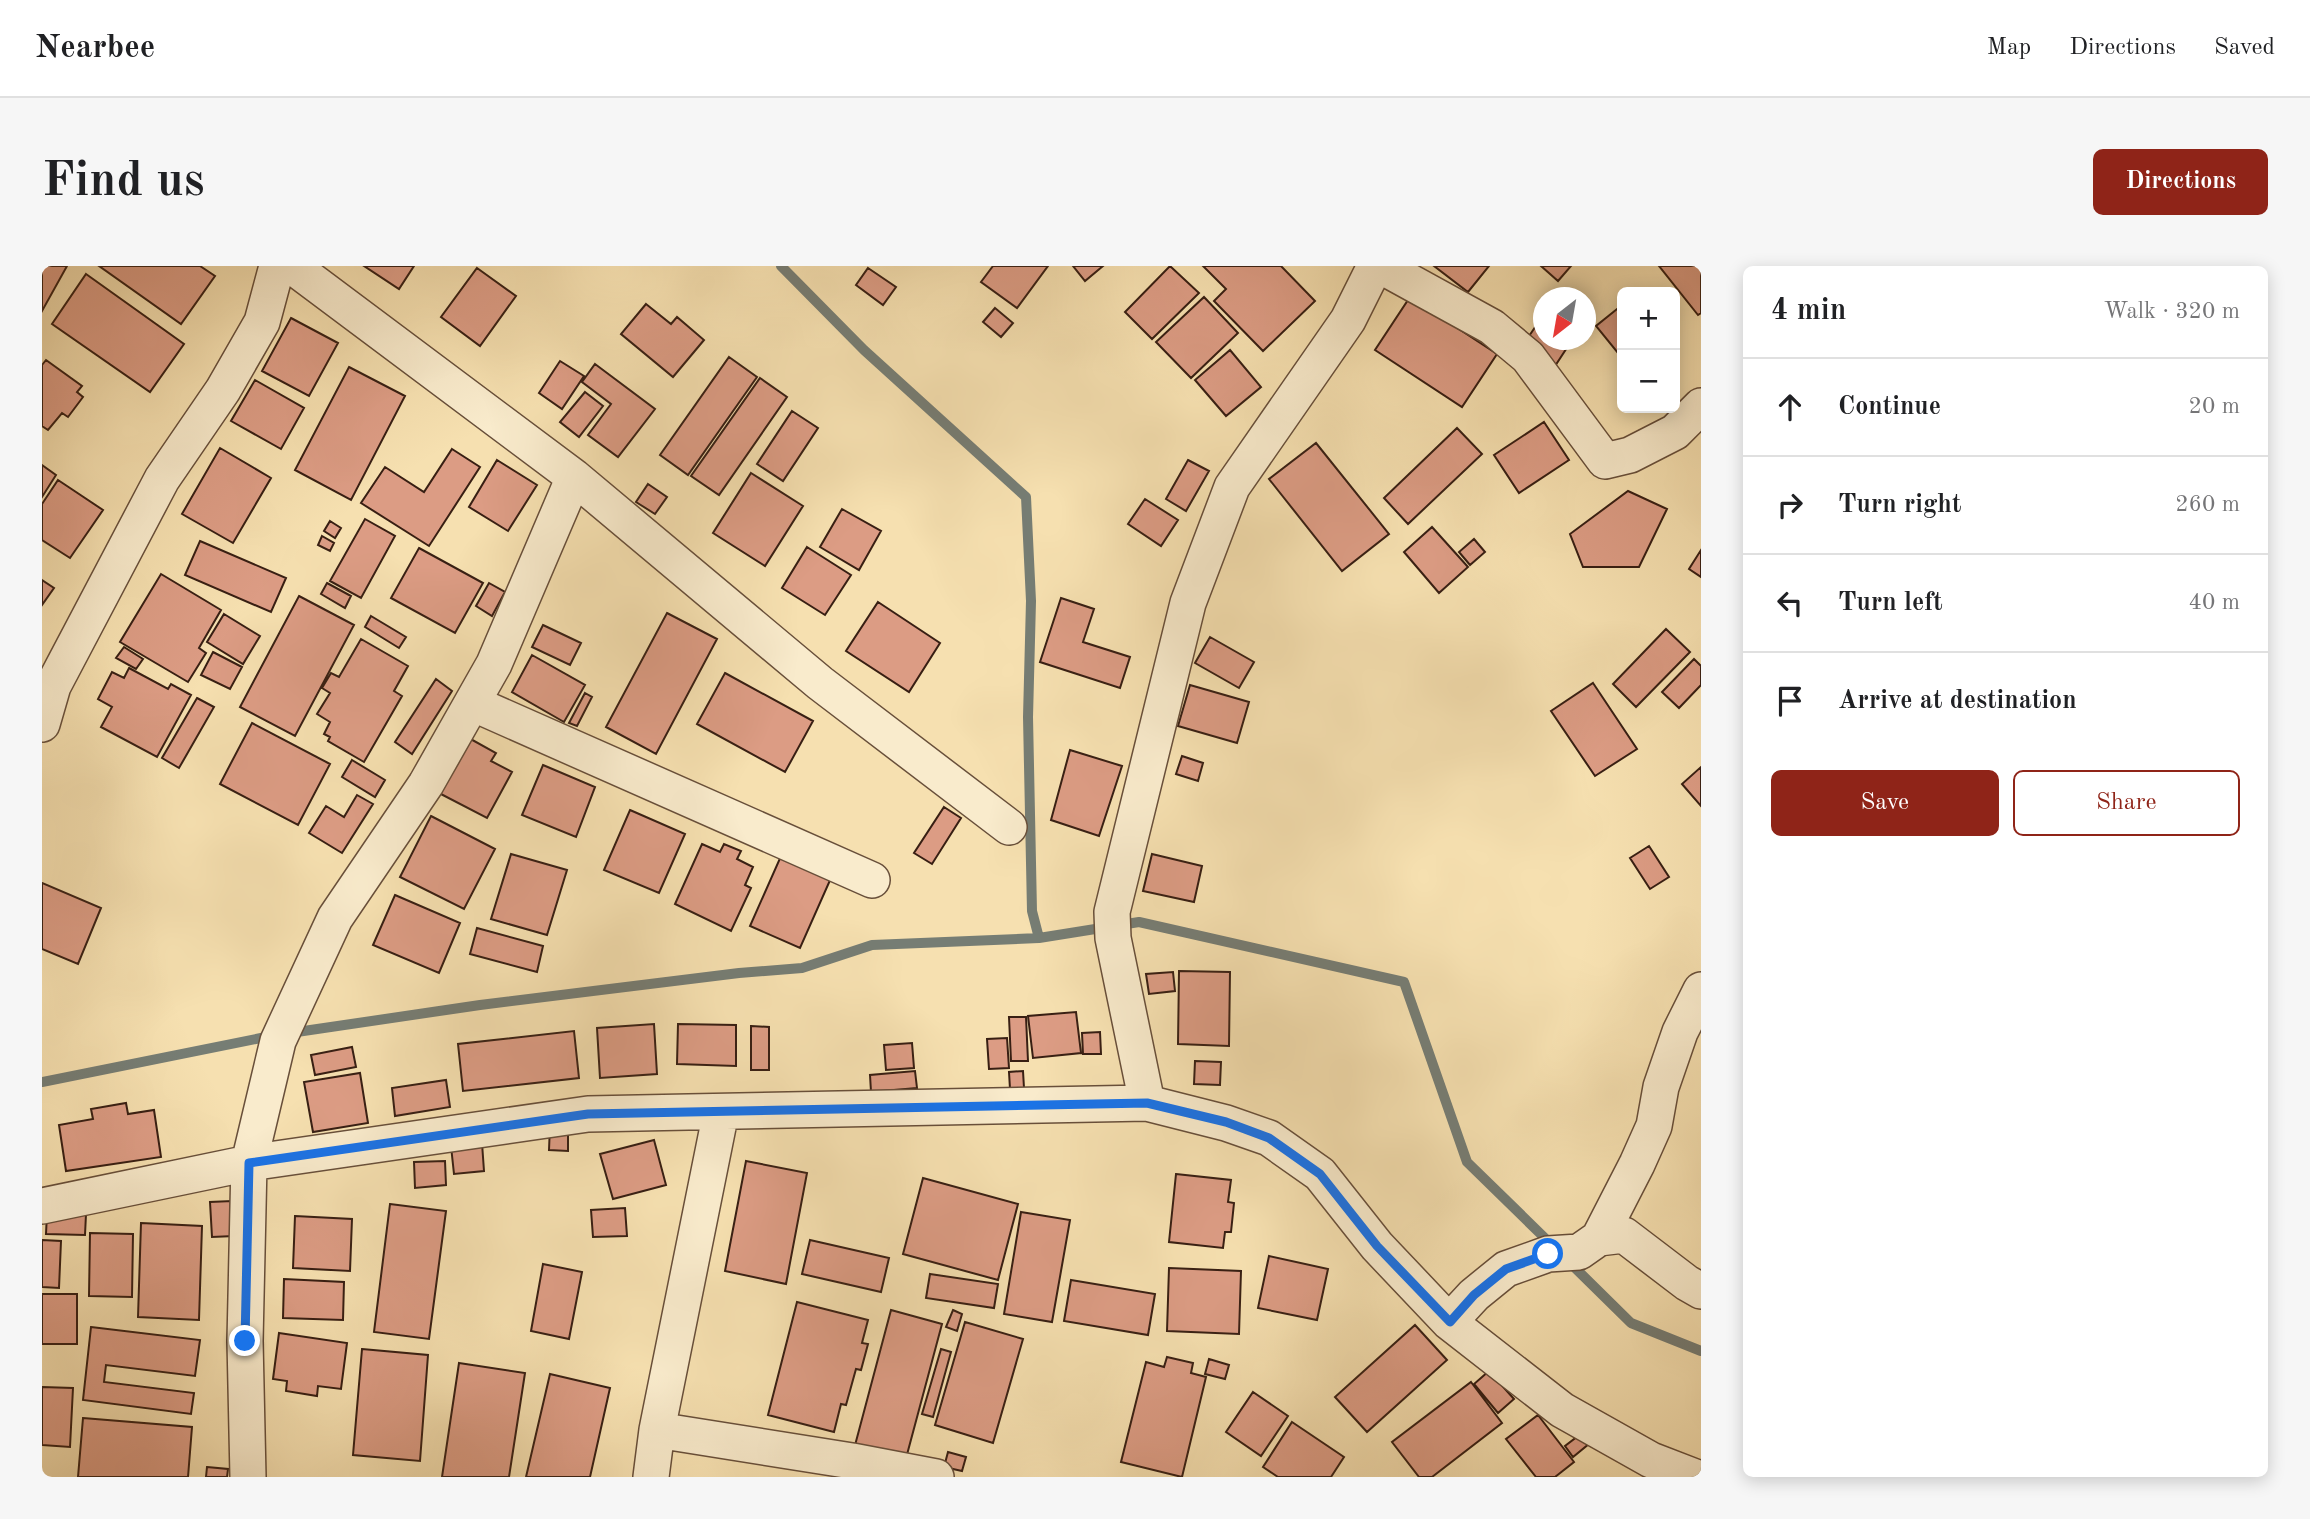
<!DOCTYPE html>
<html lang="en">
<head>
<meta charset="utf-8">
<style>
	body { margin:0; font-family:"Old Standard TT",serif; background:#f6f6f6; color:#202124 }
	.controls { position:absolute; right:21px; top:21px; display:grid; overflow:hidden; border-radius:10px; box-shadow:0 4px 18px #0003 }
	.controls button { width:63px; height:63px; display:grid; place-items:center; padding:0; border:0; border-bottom:2px solid #e0e0e0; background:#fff; color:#202124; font:35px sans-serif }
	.compass { position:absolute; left:1491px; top:21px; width:63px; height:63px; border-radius:50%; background:#fff; box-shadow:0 4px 18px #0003; rotate:211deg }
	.stop { position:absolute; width:21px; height:21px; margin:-16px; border:5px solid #1a73e8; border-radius:50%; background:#fff }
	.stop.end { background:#1a73e8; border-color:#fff; box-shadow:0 2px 7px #0008 }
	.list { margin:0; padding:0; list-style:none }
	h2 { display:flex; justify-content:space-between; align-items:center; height:91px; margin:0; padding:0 28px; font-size:30px }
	h2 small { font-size:23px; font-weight:400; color:#757577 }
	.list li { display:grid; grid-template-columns:46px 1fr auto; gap:21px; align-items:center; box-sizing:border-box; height:98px; padding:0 28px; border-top:2px solid #e0e0e0 }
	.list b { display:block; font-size:26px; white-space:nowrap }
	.list em { font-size:23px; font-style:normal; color:#757577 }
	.actions { display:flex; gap:14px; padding:21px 28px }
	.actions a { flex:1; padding:16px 0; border:2px solid #8f2418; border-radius:10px; text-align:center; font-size:24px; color:#8f2418 }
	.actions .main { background:#8f2418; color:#fff }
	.icon { flex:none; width:38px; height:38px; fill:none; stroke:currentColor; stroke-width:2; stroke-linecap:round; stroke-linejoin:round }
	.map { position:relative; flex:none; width:1659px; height:1211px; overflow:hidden; border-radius:10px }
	header { display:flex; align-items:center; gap:42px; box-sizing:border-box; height:98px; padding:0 35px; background:#fff; border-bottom:2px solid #e0e0e0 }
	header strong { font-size:33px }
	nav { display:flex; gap:38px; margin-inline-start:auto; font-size:24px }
	.intro { display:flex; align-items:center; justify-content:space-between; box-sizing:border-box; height:168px; padding:0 42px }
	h1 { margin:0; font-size:49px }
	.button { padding:18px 32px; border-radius:10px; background:#8f2418; color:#fff; font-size:24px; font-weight:700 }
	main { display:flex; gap:42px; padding:0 42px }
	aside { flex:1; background:#fff; border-radius:10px; box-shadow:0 4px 18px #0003 }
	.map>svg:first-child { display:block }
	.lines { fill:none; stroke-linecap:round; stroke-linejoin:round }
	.stream { stroke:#767d74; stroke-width:10 }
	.building { fill:#dc9c84; stroke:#381f13; stroke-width:2 }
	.street-casing { stroke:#684f3a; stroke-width:38 }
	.street { stroke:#f9ebcc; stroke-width:35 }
	.route { stroke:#1a73e8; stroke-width:9 }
</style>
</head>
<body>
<header>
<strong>Nearbee</strong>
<nav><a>Map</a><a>Directions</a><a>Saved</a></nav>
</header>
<div class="intro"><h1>Find us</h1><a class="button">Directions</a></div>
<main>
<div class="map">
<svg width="1659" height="1211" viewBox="0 0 1659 1211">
	<rect width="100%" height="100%" fill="#f6e0b0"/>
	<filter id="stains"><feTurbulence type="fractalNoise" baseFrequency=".00286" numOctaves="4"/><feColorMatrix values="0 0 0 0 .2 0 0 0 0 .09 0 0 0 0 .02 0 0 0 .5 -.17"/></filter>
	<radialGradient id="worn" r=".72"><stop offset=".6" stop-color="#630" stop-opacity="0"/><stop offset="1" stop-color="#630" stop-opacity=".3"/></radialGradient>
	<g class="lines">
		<path class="stream" d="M 739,0 L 822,84 L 984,231 L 989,335 L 986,451 L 990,645 L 997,672
			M 248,767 L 438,739 L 697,707 L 760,702 L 830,679 L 997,672 L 1097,656 L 1362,716 L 1425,896 L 1510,979
			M 0,816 L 229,770
			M 1526,995 L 1589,1057 L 1659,1085"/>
	</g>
	<path class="building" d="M 0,0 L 25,0 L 0,45 Z
		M 57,0 L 158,0 L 173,10 L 139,58 Z
		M 322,0 L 372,0 L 357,23 Z
		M 951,0 L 1006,0 L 975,42 L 939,16 Z
		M 1031,0 L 1061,0 L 1043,15 Z
		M 1128,0 L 1157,27 L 1110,73 L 1083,46 Z
		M 1161,0 L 1239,0 L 1273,35 L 1221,85 L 1172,35 L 1184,23 Z
		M 1392,0 L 1447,0 L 1426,26 Z
		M 1499,0 L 1529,0 L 1516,15 Z
		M 1617,0 L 1659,0 L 1659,47 L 1656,49 Z
		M 435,2 L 474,30 L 438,80 L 399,51 Z
		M 826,2 L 854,21 L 841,39 L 814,19 Z
		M 44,8 L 142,78 L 108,126 L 10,58 Z
		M 1162,31 L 1196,67 L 1149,112 L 1114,76 Z
		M 1368,31 L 1455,88 L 1420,141 L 1333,84 Z
		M 604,38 L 629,58 L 635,51 L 662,74 L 631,111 L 579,68 Z
		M 1580,39 L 1580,92 L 1554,60 Z
		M 953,42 L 971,57 L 959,71 L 941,56 Z
		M 1502,48 L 1502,74 L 1530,74 L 1513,100 L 1481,79 Z
		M 249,52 L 296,77 L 267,130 L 220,105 Z
		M 1188,84 L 1219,121 L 1184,150 L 1153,114 Z
		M 687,91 L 715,111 L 646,209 L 618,189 Z
		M 4,94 L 40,120 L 35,126 L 41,131 L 26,151 L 20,147 L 6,164 L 0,160 L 0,99 Z
		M 518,95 L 542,110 L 520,143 L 497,127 Z
		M 553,98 L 613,143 L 576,191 L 546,169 L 569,138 L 540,116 Z
		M 307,101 L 363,130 L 309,234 L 253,204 Z
		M 718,112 L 745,131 L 677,229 L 649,210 Z
		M 213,114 L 262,142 L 239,183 L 189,155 Z
		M 543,126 L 561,140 L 537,171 L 518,156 Z
		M 750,145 L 776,162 L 741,215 L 715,198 Z
		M 1502,156 L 1527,194 L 1477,227 L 1452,189 Z
		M 1415,162 L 1440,188 L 1366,258 L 1342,232 Z
		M 1274,177 L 1347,268 L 1300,305 L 1227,213 Z
		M 178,182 L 229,212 L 191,277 L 140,248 Z
		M 410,183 L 438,201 L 387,280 L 319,237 L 343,201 L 382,226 Z
		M 455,194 L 495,219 L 466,265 L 427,241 Z
		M 1146,194 L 1167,205 L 1144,245 L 1124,233 Z
		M 0,199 L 14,209 L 0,231 Z
		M 709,207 L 761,240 L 723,300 L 671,267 Z
		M 16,214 L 61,244 L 28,292 L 0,274 L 0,238 Z
		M 606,218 L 625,231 L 613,248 L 594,236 Z
		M 1586,225 L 1625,243 L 1597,301 L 1541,301 L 1528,268 Z
		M 1103,233 L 1136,254 L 1119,280 L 1086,258 Z
		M 800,243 L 839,265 L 817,304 L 778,281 Z
		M 323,253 L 353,270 L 319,332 L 288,315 Z
		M 288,255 L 299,262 L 293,272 L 282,265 Z
		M 1390,261 L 1426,301 L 1397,327 L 1362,286 Z
		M 280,270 L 292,277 L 288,285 L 276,279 Z
		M 1432,273 L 1443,286 L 1428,299 L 1417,286 Z
		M 158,275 L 244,312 L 229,346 L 143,309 Z
		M 765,281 L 809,309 L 783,349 L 740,322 Z
		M 377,282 L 441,317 L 413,367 L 349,332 Z
		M 1659,284 L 1659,311 L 1647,303 Z
		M 119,308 L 179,344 L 157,382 L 164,387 L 146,416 L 78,376 Z
		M 0,314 L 12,322 L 0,339 Z
		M 285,317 L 309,330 L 303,342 L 279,328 Z
		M 447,317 L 463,326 L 450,350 L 434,340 Z
		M 257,330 L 312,359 L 253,470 L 198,441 Z
		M 1019,332 L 1052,343 L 1041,376 L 1088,391 L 1078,422 L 998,396 Z
		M 836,336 L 898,377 L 867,426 L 804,385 Z
		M 625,347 L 675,373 L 614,488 L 564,461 Z
		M 182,348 L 218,370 L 201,398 L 165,376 Z
		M 329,350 L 364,371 L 357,382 L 323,361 Z
		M 501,359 L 539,377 L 528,399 L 490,381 Z
		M 1624,363 L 1648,386 L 1594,441 L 1571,418 Z
		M 1168,371 L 1212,396 L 1197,422 L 1153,397 Z
		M 319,373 L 366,400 L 352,425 L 360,430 L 322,496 L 286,475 L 288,471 L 282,468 L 288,456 L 275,448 L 288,427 L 280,422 L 289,407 L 297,411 Z
		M 82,381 L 101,393 L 94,403 L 74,392 Z
		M 171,386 L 200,401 L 188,423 L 159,409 Z
		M 490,389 L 543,419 L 522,456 L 470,426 Z
		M 1652,393 L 1659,400 L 1659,419 L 1637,442 L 1620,426 Z
		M 87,402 L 126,423 L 129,418 L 149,429 L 115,491 L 59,461 L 70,441 L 56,433 L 70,406 L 82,412 Z
		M 683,407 L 771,455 L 743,506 L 655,458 Z
		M 394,413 L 410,425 L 370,488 L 353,476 Z
		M 1551,417 L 1595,483 L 1553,510 L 1509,445 Z
		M 1148,419 L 1207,436 L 1195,477 L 1136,460 Z
		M 543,427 L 550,431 L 535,460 L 527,457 Z
		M 155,432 L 172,441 L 137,502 L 120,492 Z
		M 210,457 L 288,498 L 256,559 L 178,518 Z
		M 425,471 L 454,487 L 449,495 L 470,506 L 445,552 L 395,526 Z
		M 1028,484 L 1080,500 L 1057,570 L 1009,554 Z
		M 1140,490 L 1161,497 L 1156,515 L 1134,508 Z
		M 310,494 L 343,514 L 333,531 L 300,511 Z
		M 501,499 L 553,521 L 534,571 L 480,549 Z
		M 1659,501 L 1659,540 L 1640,518 Z
		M 315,529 L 331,538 L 300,587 L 267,567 L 284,540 L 302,551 Z
		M 902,541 L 919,552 L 890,598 L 872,587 Z
		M 588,544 L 643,568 L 617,627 L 562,604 Z
		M 389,550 L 453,583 L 422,643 L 358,611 Z
		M 660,578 L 678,586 L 682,578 L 699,585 L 695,593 L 711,601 L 703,619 L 709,622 L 689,665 L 633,638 Z
		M 1607,580 L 1627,611 L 1608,623 L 1588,592 Z
		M 743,581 L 793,603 L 758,682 L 708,660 Z
		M 469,588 L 525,604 L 505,669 L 449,653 Z
		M 1110,588 L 1160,600 L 1152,636 L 1101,625 Z
		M 0,617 L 59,642 L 36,698 L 0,683 Z
		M 353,629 L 418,657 L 397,707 L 331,679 Z
		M 435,662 L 501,680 L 495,706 L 428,688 Z
		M 1137,705 L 1188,706 L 1187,780 L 1136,778 Z
		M 1131,706 L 1133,725 L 1107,728 L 1104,708 Z
		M 1034,746 L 1039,787 L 991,792 L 986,750 Z
		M 967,751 L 984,751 L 986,795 L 969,795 Z
		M 612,758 L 615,808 L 558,812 L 555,762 Z
		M 636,758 L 694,759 L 694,800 L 635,798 Z
		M 709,760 L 727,761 L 727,804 L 709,804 Z
		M 532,765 L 537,812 L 421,825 L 416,778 Z
		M 1058,766 L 1059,788 L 1041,788 L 1040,767 Z
		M 965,772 L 967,802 L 947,803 L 945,773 Z
		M 870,777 L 872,802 L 844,804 L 842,779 Z
		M 310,781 L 314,801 L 273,809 L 269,789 Z
		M 1153,795 L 1179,796 L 1178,819 L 1152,818 Z
		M 873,805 L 875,822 L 829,826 L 828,809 Z
		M 981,805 L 982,822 L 968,823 L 967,806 Z
		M 318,807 L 326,857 L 271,866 L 262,816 Z
		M 404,814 L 408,841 L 353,850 L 350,822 Z
		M 84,837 L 86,848 L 112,844 L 119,891 L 24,905 L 17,859 L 51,853 L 49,843 Z
		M 508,859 L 526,860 L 526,885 L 507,884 Z
		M 612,874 L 624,919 L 571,933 L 558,888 Z
		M 440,877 L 442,905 L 412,908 L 409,880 Z
		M 403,895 L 404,919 L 373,922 L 372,896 Z
		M 704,895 L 765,907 L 744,1018 L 683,1005 Z
		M 1134,908 L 1189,914 L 1186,936 L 1192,937 L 1189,966 L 1183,966 L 1181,982 L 1127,976 Z
		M 881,912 L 976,938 L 956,1014 L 861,988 Z
		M 190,935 L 192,970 L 170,971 L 168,936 Z
		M 348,938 L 404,945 L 387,1073 L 332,1066 Z
		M 583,942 L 585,970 L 551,971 L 549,944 Z
		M 979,946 L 1028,954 L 1010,1056 L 962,1048 Z
		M 5,947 L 44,948 L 43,969 L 4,968 Z
		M 253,950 L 310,953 L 308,1005 L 251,1002 Z
		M 99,957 L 160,960 L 157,1054 L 96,1051 Z
		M 48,967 L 91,968 L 90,1031 L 47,1030 Z
		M 0,974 L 19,975 L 17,1022 L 0,1021 Z
		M 768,974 L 847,992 L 839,1026 L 760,1008 Z
		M 1227,990 L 1286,1003 L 1275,1054 L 1216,1042 Z
		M 501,998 L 540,1006 L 527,1073 L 489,1065 Z
		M 1127,1002 L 1199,1005 L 1197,1068 L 1125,1065 Z
		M 888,1008 L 956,1018 L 952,1042 L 884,1032 Z
		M 242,1013 L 302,1016 L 301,1054 L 241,1052 Z
		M 1029,1014 L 1113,1028 L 1106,1069 L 1022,1055 Z
		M 0,1028 L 35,1028 L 35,1078 L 0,1078 Z
		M 755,1036 L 826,1054 L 820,1077 L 826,1078 L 819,1104 L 814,1103 L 804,1139 L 799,1138 L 792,1166 L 726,1149 Z
		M 849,1044 L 900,1058 L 863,1196 L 812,1183 Z
		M 911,1044 L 920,1048 L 915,1065 L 904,1061 Z
		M 923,1056 L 981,1073 L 951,1177 L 893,1159 Z
		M 1373,1059 L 1405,1094 L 1325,1166 L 1293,1131 Z
		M 49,1061 L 158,1074 L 153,1110 L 64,1099 L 62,1116 L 152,1127 L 149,1148 L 41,1134 Z
		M 237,1067 L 305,1077 L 299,1123 L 276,1120 L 275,1130 L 244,1125 L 245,1115 L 231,1113 Z
		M 320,1083 L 386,1089 L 378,1195 L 311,1189 Z
		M 899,1083 L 909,1086 L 891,1151 L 880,1148 Z
		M 1125,1091 L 1151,1097 L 1149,1107 L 1164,1111 L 1140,1211 L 1079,1196 L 1104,1096 L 1122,1101 Z
		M 1167,1093 L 1187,1099 L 1183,1113 L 1163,1108 Z
		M 417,1097 L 483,1107 L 467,1211 L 400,1211 Z
		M 1447,1105 L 1472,1133 L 1456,1147 L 1432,1118 Z
		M 508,1108 L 568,1122 L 548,1211 L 484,1211 Z
		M 1429,1116 L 1460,1157 L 1390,1211 L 1377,1211 L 1350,1176 Z
		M 0,1121 L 31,1122 L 28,1181 L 0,1179 Z
		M 1211,1126 L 1246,1150 L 1219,1190 L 1184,1166 Z
		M 1496,1149 L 1532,1196 L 1513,1211 L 1494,1211 L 1464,1173 Z
		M 41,1152 L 150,1161 L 146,1211 L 36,1211 Z
		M 1250,1156 L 1302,1191 L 1289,1211 L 1236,1211 L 1221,1201 Z
		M 1540,1167 L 1548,1177 L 1531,1191 L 1523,1180 Z
		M 906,1186 L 924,1191 L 920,1205 L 902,1201 Z
		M 165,1201 L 186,1203 L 185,1211 L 164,1211 Z"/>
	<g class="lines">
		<defs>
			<path id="street" d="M 250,0 L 532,211 L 778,417 L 967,561
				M 1339,0 L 1450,61 L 1486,91 L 1563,195 L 1588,189 L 1633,166 L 1659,140
				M 430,437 L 830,614
				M 0,458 L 11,420 L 120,213 L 181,124 L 220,56 L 235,0
				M 1105,837 L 1071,672 L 1070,646 L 1146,337 L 1190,221 L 1306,54 L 1333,0
				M 0,940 L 207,897 L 546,848 L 1105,837 L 1184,857 L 1227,872 L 1278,908 L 1335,980 L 1407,1056 L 1520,1144 L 1609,1194 L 1653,1211
				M 1557,972 L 1595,898 L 1612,860 L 1619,821 L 1638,766 L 1659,724
				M 1407,1056 L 1432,1029 L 1464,1003 L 1506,988 L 1537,986 L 1557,972 L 1582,969 L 1645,1017 L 1659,1025
				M 615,1164 L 810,1195 L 894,1211
				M 206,1211 L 203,1075 L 207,897 L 236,775 L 293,652 L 384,518 L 452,398 L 532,211
				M 609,1211 L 615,1164 L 679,846"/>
		</defs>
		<use href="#street" class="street-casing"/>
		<use href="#street" class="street"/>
	</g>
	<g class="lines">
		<path class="route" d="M 203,1075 L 207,897 L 546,848 L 1105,837 L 1184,856 L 1227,872 L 1278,908 L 1335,980 L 1408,1056 L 1432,1029 L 1464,1003 L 1506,988"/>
	</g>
	<rect width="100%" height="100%" filter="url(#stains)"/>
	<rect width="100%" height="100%" fill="url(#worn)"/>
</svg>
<div class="controls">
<button>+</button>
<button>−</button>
</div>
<svg class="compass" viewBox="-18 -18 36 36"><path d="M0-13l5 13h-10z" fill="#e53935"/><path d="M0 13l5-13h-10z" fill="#757577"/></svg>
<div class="stop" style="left:1506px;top:988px"></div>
<div class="stop end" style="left:203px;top:1075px"></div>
</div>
<aside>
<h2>4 min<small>Walk · 320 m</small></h2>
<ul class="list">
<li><svg class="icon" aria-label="ahead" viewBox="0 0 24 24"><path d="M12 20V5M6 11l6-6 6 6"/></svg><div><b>Continue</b></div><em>20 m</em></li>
<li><svg class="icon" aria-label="right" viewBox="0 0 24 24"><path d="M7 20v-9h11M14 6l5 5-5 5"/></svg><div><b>Turn right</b></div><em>260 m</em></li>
<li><svg class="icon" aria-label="left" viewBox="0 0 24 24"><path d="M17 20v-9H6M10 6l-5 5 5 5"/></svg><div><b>Turn left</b></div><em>40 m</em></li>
<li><svg class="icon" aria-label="arrive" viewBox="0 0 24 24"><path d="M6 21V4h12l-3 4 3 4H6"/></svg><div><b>Arrive at destination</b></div></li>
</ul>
<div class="actions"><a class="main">Save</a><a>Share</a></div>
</aside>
</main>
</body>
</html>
